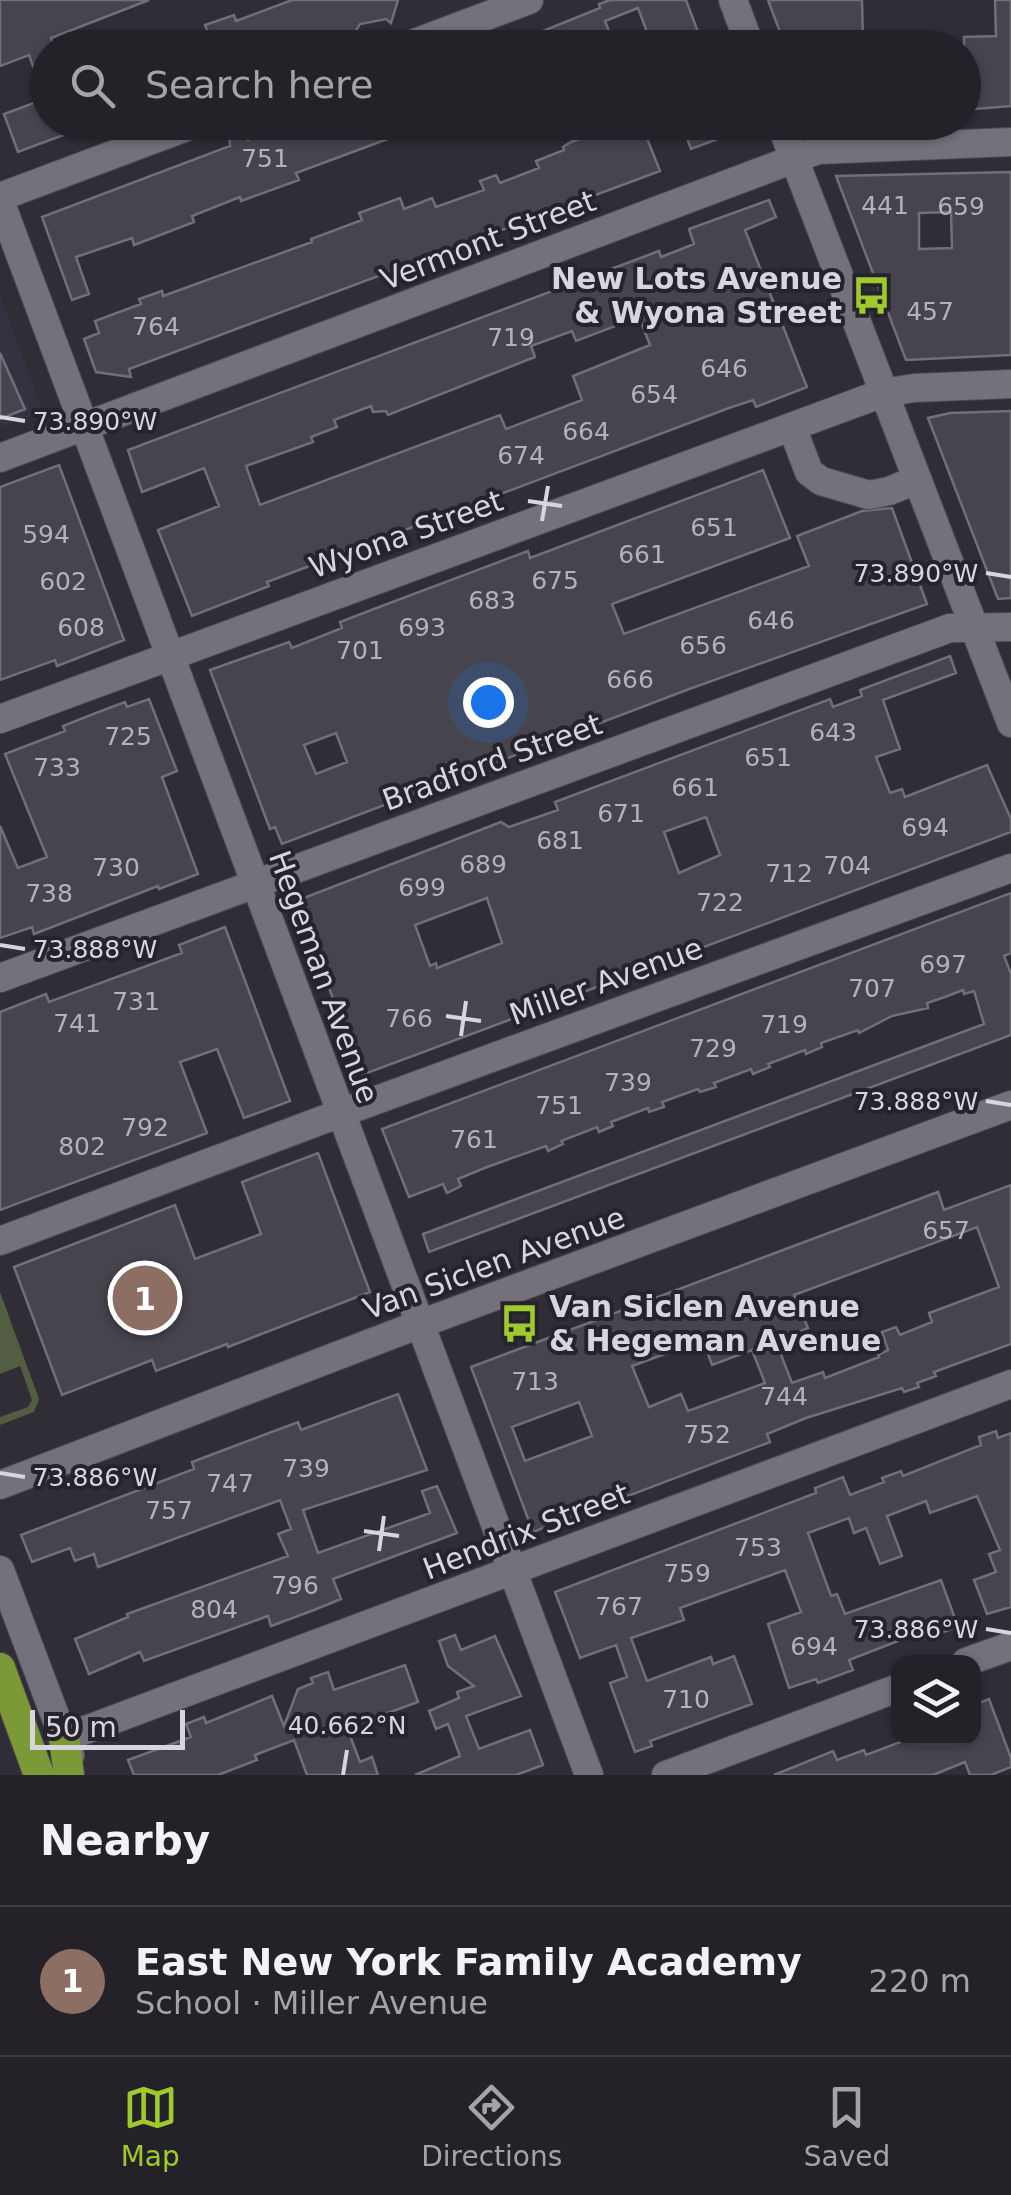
<!DOCTYPE html>
<html lang="en">
<head>
<meta charset="utf-8">
<style>
	body { margin:0; font-family:"DejaVu Sans",sans-serif; background:#302f34; color:#f1f3f6 }
	.controls { position:absolute; right:30px; bottom:30px; display:grid; overflow:hidden; border-radius:20px; box-shadow:0 2px 8px #0004 }
	.controls button { width:90px; height:90px; display:grid; place-items:center; padding:0; border:0; border-bottom:2px solid #413f45; background:#242228; color:#f1f3f6; font:50px sans-serif }
	.scale { position:absolute; left:30px; bottom:25px; width:155px; box-sizing:border-box; padding-left:10px; border:5px solid #d8d6dc; border-top:0; font-size:28px; line-height:35px; white-space:nowrap; color:#d8d6dc; -webkit-text-stroke:8px #26232c; paint-order:stroke }
	.you { position:absolute; left:488px; top:702px; width:35px; height:35px; margin:-25px; border:8px solid #fff; border-radius:50%; background:#1a73e8; box-shadow:0 0 0 15px #1a73e833 }
	.badge { display:grid; place-items:center; width:65px; height:65px; border-radius:50%; background:#9eca2e; color:#fff; font-size:32px; font-weight:700 }
	.pin { position:absolute; translate:-50% -50%; border:5px solid #fff; box-shadow:0 2px 10px #0006 }
	.list { margin:0; padding:0; list-style:none }
	h2 { display:flex; justify-content:space-between; align-items:center; height:130px; margin:0; padding:0 40px; font-size:42px }
	h2 small { font-size:32px; font-weight:400; color:#a3a4a8 }
	.list li { display:grid; grid-template-columns:65px 1fr auto; gap:30px; align-items:center; box-sizing:border-box; height:150px; padding:0 40px; border-top:2px solid #413f45 }
	.list b { display:block; font-size:38px; white-space:nowrap }
	.list p { margin:0; font-size:32px; white-space:nowrap; color:#a3a4a8 }
	.list em { font-size:32px; font-style:normal; color:#a3a4a8 }
	.icon { flex:none; width:55px; height:55px; fill:none; stroke:currentColor; stroke-width:2; stroke-linecap:round; stroke-linejoin:round }
	.map { position:relative; flex:none; width:1011px; height:1775px; overflow:hidden }
	.search { position:absolute; background:#242228; box-shadow:0 2px 8px #0004; left:30px; right:30px; top:30px; height:110px; display:flex; align-items:center; gap:25px; box-sizing:border-box; padding:0 35px; border-radius:55px; color:#a3a4a8; font-size:38px }
	.sheet { height:280px; background:#242228 }
	nav { display:flex; justify-content:space-around; align-items:center; box-sizing:border-box; height:140px; border-top:2px solid #413f45; background:#242228; font-size:28px; color:#a3a4a8 }
	nav a { display:grid; justify-items:center; gap:5px }
	nav .on { color:#9eca2e }
	.map>svg:first-child { display:block }
	.built { fill:#363141 }
	.green { fill:#535d41 }
	.building { fill:#47444e; stroke:#726e7a; stroke-width:2.5; fill-rule:evenodd }
	.lines { fill:none; stroke-linecap:round; stroke-linejoin:round }
	.minor-casing { stroke:#4e4b53; stroke-width:30 }
	.highway-casing { stroke:#4e4b53; stroke-width:32 }
	.minor { stroke:#74717c; stroke-width:28 }
	.highway { stroke:#7b9a37; stroke-width:30 }
	.ticks { fill:none; stroke:#d8d6dc; stroke-width:4 }
	.labels { text-anchor:middle; dominant-baseline:central; stroke-width:8; stroke-linejoin:round; paint-order:stroke }
	.number-label { font-size:25px; fill:#b4b2b8 }
	.street-label { font-size:30px; fill:#d8d6dc; stroke:#26232c }
	.poi-label { font-size:30px; font-weight:bold; fill:#d8d6dc; stroke:#26232c; text-anchor:end }
	.ticks-label { font-size:25px; text-anchor:middle; fill:#d8d6dc; stroke:#26232c; stroke-width:8; stroke-linejoin:round; paint-order:stroke }
</style>
</head>
<body>
<div class="map">
<svg width="1011" height="1775" viewBox="0 0 1011 1775">
	<rect width="100%" height="100%" fill="#302d36"/>
	<path class="built" d="M 0,295 L 43,412 L 0,427 Z"/>
	<path class="green" d="M 0,1292 L 39,1399 L 34,1412 L 0,1425 L 0,1417 L 28,1407 L 32,1400 L 20,1366 L 0,1374 Z"/>
	<path class="building" d="M 0,0 L 149,0 L 51,38 L 54,46 L 48,48 L 48,122 L 93,124 L 18,152 L 4,114 L 45,99 L 29,55 L 0,66 Z
		M 292,0 L 398,0 L 391,23 L 386,19 L 360,24 L 355,32 L 335,35 L 309,48 L 199,48 L 194,34 L 207,30 L 205,25 L 234,15 L 236,21 Z
		M 610,0 L 686,0 L 704,48 L 653,48 L 638,8 L 605,21 L 615,48 L 501,48 L 600,8 L 599,4 Z
		M 768,0 L 862,0 L 863,41 L 844,42 L 845,48 L 786,48 Z
		M 995,0 L 1011,0 L 1011,106 L 964,110 L 964,37 L 996,36 Z
		M 290,122 L 428,124 L 296,173 L 299,180 L 241,201 L 240,197 L 192,216 L 194,222 L 181,227 L 134,245 L 132,238 L 76,257 L 89,294 L 72,300 L 42,217 L 230,146 L 229,135 L 244,129 L 248,140 Z
		M 681,122 L 757,122 L 758,124 L 691,149 Z
		M 641,123 L 660,171 L 129,369 L 131,377 L 96,372 L 84,339 L 99,333 L 95,321 L 141,304 L 139,299 L 162,291 L 163,296 L 312,242 L 311,239 L 362,220 L 359,213 L 400,198 L 404,209 L 432,198 L 436,207 L 484,190 L 480,181 L 496,175 L 500,183 L 539,168 L 536,161 L 564,150 L 563,147 L 571,142 L 606,130 L 609,136 Z
		M 1011,172 L 1011,355 L 906,360 L 836,176 ZM 951,212 L 952,248 L 919,249 L 919,213 Z
		M 769,200 L 776,217 L 745,230 L 807,387 L 756,407 L 753,400 L 729,408 L 267,582 L 269,586 L 192,616 L 158,530 L 219,506 L 204,468 L 142,492 L 128,450 L 659,251 L 661,257 L 679,250 L 694,244 L 689,229 ZM 639,317 L 650,345 L 573,376 L 582,400 L 506,429 L 500,415 L 260,505 L 246,466 L 313,442 L 311,437 L 337,427 L 334,420 L 371,406 L 373,412 L 386,411 L 388,415 L 535,357 L 531,346 L 572,331 L 576,341 Z
		M 0,353 L 25,409 L 0,419 Z
		M 1011,411 L 1011,598 L 998,599 L 928,418 L 950,413 Z
		M 59,465 L 124,640 L 57,666 L 55,660 L 0,680 L 0,487 Z
		M 763,470 L 790,538 L 612,604 L 624,634 L 809,566 L 797,536 L 862,511 L 892,508 L 927,604 L 692,688 L 282,844 L 275,827 L 270,829 L 210,670 L 289,642 L 292,648 L 342,628 L 340,622 L 374,609 L 528,551 L 530,558 ZM 336,733 L 347,762 L 316,774 L 304,745 Z
		M 950,656 L 956,673 L 883,700 L 900,749 L 876,757 L 890,793 L 902,789 L 905,797 L 987,765 L 1011,819 L 1011,832 L 362,1075 L 296,901 L 501,822 L 509,827 L 558,810 L 555,802 L 830,699 L 833,707 L 862,696 L 860,690 ZM 706,817 L 720,855 L 679,873 L 664,832 ZM 487,898 L 502,943 L 437,968 L 436,963 L 430,966 L 415,925 Z
		M 149,699 L 177,771 L 162,777 L 198,874 L 159,889 L 158,886 L 34,934 L 32,927 L 0,938 L 0,826 L 18,868 L 47,857 L 5,754 L 65,731 L 63,726 L 101,711 L 125,702 L 127,707 Z
		M 1011,893 L 1011,953 L 1004,956 L 1011,974 L 1011,1035 L 429,1252 L 423,1234 L 984,1024 L 974,991 L 964,994 L 963,990 L 945,997 L 927,1003 L 928,1008 L 892,1016 L 859,1033 L 858,1030 L 821,1043 L 822,1047 L 806,1054 L 805,1050 L 768,1064 L 770,1067 L 753,1074 L 751,1069 L 714,1083 L 716,1087 L 700,1092 L 698,1089 L 662,1102 L 664,1107 L 649,1112 L 648,1108 L 611,1122 L 613,1126 L 599,1132 L 597,1127 L 561,1141 L 563,1144 L 548,1151 L 546,1146 L 487,1167 L 458,1179 L 461,1186 L 447,1193 L 443,1184 L 409,1197 L 382,1129 Z
		M 225,927 L 290,1101 L 244,1118 L 217,1049 L 180,1062 L 207,1133 L 0,1210 L 0,1012 L 46,994 L 49,1002 L 182,953 L 179,945 Z
		M 318,1153 L 370,1292 L 228,1347 L 227,1344 L 156,1371 L 152,1360 L 62,1395 L 14,1267 L 175,1205 L 195,1259 L 261,1234 L 242,1182 Z
		M 1011,1185 L 1011,1344 L 934,1372 L 936,1376 L 917,1383 L 919,1387 L 904,1392 L 902,1388 L 806,1418 L 767,1434 L 770,1442 L 533,1532 L 471,1367 L 938,1192 L 944,1210 ZM 977,1227 L 999,1287 L 929,1313 L 932,1322 L 900,1335 L 896,1327 L 882,1332 L 888,1350 L 878,1355 L 879,1357 L 825,1378 L 823,1372 L 792,1383 L 776,1342 L 808,1328 L 794,1295 ZM 703,1340 L 712,1365 L 752,1350 L 765,1383 L 688,1411 L 681,1394 L 649,1407 L 632,1366 ZM 579,1402 L 592,1436 L 525,1461 L 512,1427 Z
		M 398,1394 L 427,1470 L 303,1510 L 318,1553 L 430,1513 L 422,1491 L 437,1486 L 457,1533 L 333,1579 L 341,1599 L 314,1610 L 271,1626 L 268,1616 L 144,1661 L 140,1652 L 89,1674 L 75,1639 L 128,1617 L 127,1614 L 288,1556 L 278,1534 L 291,1529 L 280,1500 L 98,1567 L 94,1554 L 75,1561 L 70,1548 L 32,1562 L 21,1535 L 194,1469 L 192,1462 L 298,1422 L 301,1430 Z
		M 996,1431 L 998,1438 L 1011,1433 L 1011,1607 L 987,1614 L 974,1580 L 996,1572 L 989,1554 L 1000,1550 L 977,1496 L 930,1513 L 926,1501 L 887,1516 L 902,1556 L 880,1564 L 866,1528 L 854,1533 L 849,1518 L 808,1533 L 831,1596 L 837,1594 L 845,1614 L 941,1580 L 958,1627 L 923,1639 L 921,1632 L 849,1660 L 853,1670 L 818,1683 L 816,1679 L 789,1688 L 768,1624 L 801,1612 L 785,1570 L 680,1608 L 684,1620 L 631,1638 L 647,1681 L 711,1657 L 713,1664 L 734,1656 L 752,1704 L 650,1741 L 652,1746 L 635,1752 L 610,1683 L 627,1677 L 616,1645 L 580,1658 L 555,1592 L 816,1493 L 815,1488 L 843,1477 L 850,1495 L 884,1482 L 882,1478 L 901,1471 L 903,1476 L 981,1445 L 979,1437 Z
		M 455,1635 L 461,1650 L 495,1636 L 521,1696 L 466,1716 L 479,1749 L 530,1730 L 543,1765 L 516,1775 L 415,1775 L 460,1756 L 448,1724 L 436,1729 L 429,1711 L 459,1698 L 457,1692 L 474,1686 L 448,1666 L 439,1641 Z
		M 405,1665 L 418,1702 L 347,1728 L 360,1762 L 372,1757 L 378,1775 L 307,1775 L 294,1740 L 255,1755 L 257,1760 L 218,1775 L 134,1775 L 128,1760 L 191,1737 L 186,1724 L 204,1717 L 206,1723 L 272,1696 L 284,1726 L 298,1689 L 313,1683 L 311,1678 L 328,1672 L 334,1690 Z
		M 989,1699 L 1011,1758 L 1011,1767 L 991,1775 L 970,1775 L 965,1762 L 933,1775 L 774,1775 L 833,1751 L 837,1760 L 864,1750 L 866,1755 L 911,1738 L 974,1738 L 974,1705 Z"/>
	<g class="lines">
		<defs>
			<path id="minor" d="M 733,0 L 751,48
				M 401,48 L 529,0
				M 780,122 L 1011,723
				M 0,197 L 200,122
				M 0,201 L 589,1775
				M 792,427 L 809,472 L 821,481 L 869,495 L 889,491 L 916,480
				M 0,458 L 818,150 L 1011,142
				M 0,719 L 883,393 L 914,388 L 1011,384
				M 0,978 L 950,628 L 1011,627
				M 0,1241 L 341,1113 L 1011,868
				M 0,1485 L 420,1324 L 1011,1105
				M 0,1570 L 70,1755
				M 966,1662 L 1011,1646
				M 64,1738 L 1011,1384
				M 666,1775 L 898,1688"/>
			<path id="highway" d="M 0,1668 L 39,1775
				M 64,1738 L 69,1775"/>
		</defs>
		<use href="#minor" class="minor-casing"/>
		<use href="#highway" class="highway-casing"/>
		<use href="#minor" class="minor"/>
		<use href="#highway" class="highway"/>
	</g>
	<path class="ticks" d="M 0,417 L 25,421M 528,501 L 562,506M 542,521 L 548,486M 986,573 L 1011,577M 0,945 L 25,949M 446,1016 L 481,1021M 461,1036 L 466,1001M 986,1101 L 1011,1105M 0,1473 L 25,1477M 364,1531 L 399,1536M 379,1551 L 384,1516M 986,1629 L 1011,1633M 343,1775 L 347,1750"/>
	<defs>
		<symbol id="bus-bare" viewBox="-9 -9 18 18"><path d="M-5-6H5V4H4V6H2V4H-2V6H-4V4H-5ZM-3.5-4V0h7V-4ZM-3.5 1.2v1.5H-2V1.2ZM2 1.2v1.5H3.5V1.2Z" fill="#9eca2e" stroke="#26232c" stroke-width="2.5" paint-order="stroke"/></symbol>
	</defs>
	<g fill-rule="evenodd">
		<use href="#bus-bare" x="844" y="268" width="55" height="55"/>
		<use href="#bus-bare" x="492" y="1296" width="55" height="55"/>
	</g>
	<g class="labels">
		<g class="number-label">
			<text x="265" y="158">751</text>
			<text x="885" y="205">441</text>
			<text x="961" y="206">659</text>
			<text x="930" y="311">457</text>
			<text x="156" y="326">764</text>
			<text x="511" y="337">719</text>
			<text x="724" y="368">646</text>
			<text x="654" y="394">654</text>
			<text x="586" y="431">664</text>
			<text x="521" y="455">674</text>
			<text x="714" y="527">651</text>
			<text x="46" y="534">594</text>
			<text x="642" y="554">661</text>
			<text x="555" y="580">675</text>
			<text x="63" y="581">602</text>
			<text x="492" y="600">683</text>
			<text x="771" y="620">646</text>
			<text x="81" y="627">608</text>
			<text x="422" y="627">693</text>
			<text x="703" y="645">656</text>
			<text x="360" y="650">701</text>
			<text x="630" y="679">666</text>
			<text x="833" y="732">643</text>
			<text x="128" y="736">725</text>
			<text x="768" y="757">651</text>
			<text x="57" y="767">733</text>
			<text x="695" y="787">661</text>
			<text x="621" y="813">671</text>
			<text x="925" y="827">694</text>
			<text x="560" y="840">681</text>
			<text x="483" y="864">689</text>
			<text x="847" y="865">704</text>
			<text x="116" y="867">730</text>
			<text x="789" y="873">712</text>
			<text x="422" y="887">699</text>
			<text x="49" y="893">738</text>
			<text x="720" y="902">722</text>
			<text x="943" y="964">697</text>
			<text x="872" y="988">707</text>
			<text x="136" y="1001">731</text>
			<text x="409" y="1018">766</text>
			<text x="77" y="1023">741</text>
			<text x="784" y="1024">719</text>
			<text x="713" y="1048">729</text>
			<text x="628" y="1082">739</text>
			<text x="559" y="1105">751</text>
			<text x="145" y="1127">792</text>
			<text x="474" y="1139">761</text>
			<text x="82" y="1146">802</text>
			<text x="946" y="1230">657</text>
			<text x="535" y="1381">713</text>
			<text x="784" y="1396">744</text>
			<text x="707" y="1434">752</text>
			<text x="306" y="1468">739</text>
			<text x="230" y="1483">747</text>
			<text x="169" y="1510">757</text>
			<text x="758" y="1547">753</text>
			<text x="687" y="1573">759</text>
			<text x="295" y="1585">796</text>
			<text x="619" y="1606">767</text>
			<text x="214" y="1609">804</text>
			<text x="814" y="1646">694</text>
			<text x="686" y="1699">710</text>
		</g>
		<g class="street-label">
			<text transform="translate(488 240) rotate(-21)">Vermont Street</text>
			<text transform="translate(406 534) rotate(-20)">Wyona Street</text>
			<text transform="translate(492 762) rotate(-20)">Bradford Street</text>
			<text transform="translate(324 977) rotate(70)">Hegeman Avenue</text>
			<text transform="translate(606 981) rotate(-20)">Miller Avenue</text>
			<text transform="translate(494 1263) rotate(-20)">Van Siclen Avenue</text>
			<text transform="translate(526 1531) rotate(-21)">Hendrix Street</text>
		</g>
		<g class="poi-label">
			<text x="842" y="278">New Lots Avenue<tspan x="842" dy="34">&amp; Wyona Street</tspan></text>
			<text x="549" y="1306" text-anchor="start">Van Siclen Avenue<tspan x="549" dy="34">&amp; Hegeman Avenue</tspan></text>
		</g>
	</g>
	<g class="ticks-label">
		<text x="95" y="430">73.890°W</text>
		<text x="916" y="582">73.890°W</text>
		<text x="95" y="958">73.888°W</text>
		<text x="916" y="1110">73.888°W</text>
		<text x="95" y="1486">73.886°W</text>
		<text x="916" y="1638">73.886°W</text>
		<text x="347" y="1734">40.662°N</text>
	</g>
</svg>
<div class="controls">
<button><svg class="icon" aria-label="layers" viewBox="0 0 24 24"><path d="M12 4l9 5-9 5-9-5zM3 14l9 5 9-5"/></svg></button>
</div>
<div class="scale">50 m</div>
<div class="you"></div>
<div class="pin badge" style="left:145px;top:1298px;background:#8d6e63">1</div>
<div class="search"><svg class="icon" aria-label="search" viewBox="0 0 24 24"><circle cx="10" cy="10" r="6"/><path d="M15 15l6 6"/></svg>Search here</div>
</div>
<section class="sheet">
<h2>Nearby<small></small></h2>
<ul class="list">
<li><span class="badge" style="background:#8d6e63">1</span><div><b>East New York Family Academy</b><p>School · Miller Avenue</p></div><em>220 m</em></li>
</ul>
</section>
<nav>
<a class="on"><svg class="icon" aria-label="map" viewBox="0 0 24 24"><path d="M3 6l6-2 6 2 6-2v14l-6 2-6-2-6 2zM9 4v14M15 6v14"/></svg>Map</a>
<a><svg class="icon" aria-label="directions" viewBox="0 0 24 24"><path d="M12 3l9 9-9 9-9-9zM9 14v-3h6M13 9l2 2-2 2"/></svg>Directions</a>
<a><svg class="icon" aria-label="saved" viewBox="0 0 24 24"><path d="M7 4h10v16l-5-4-5 4z"/></svg>Saved</a>
</nav>
</body>
</html>
